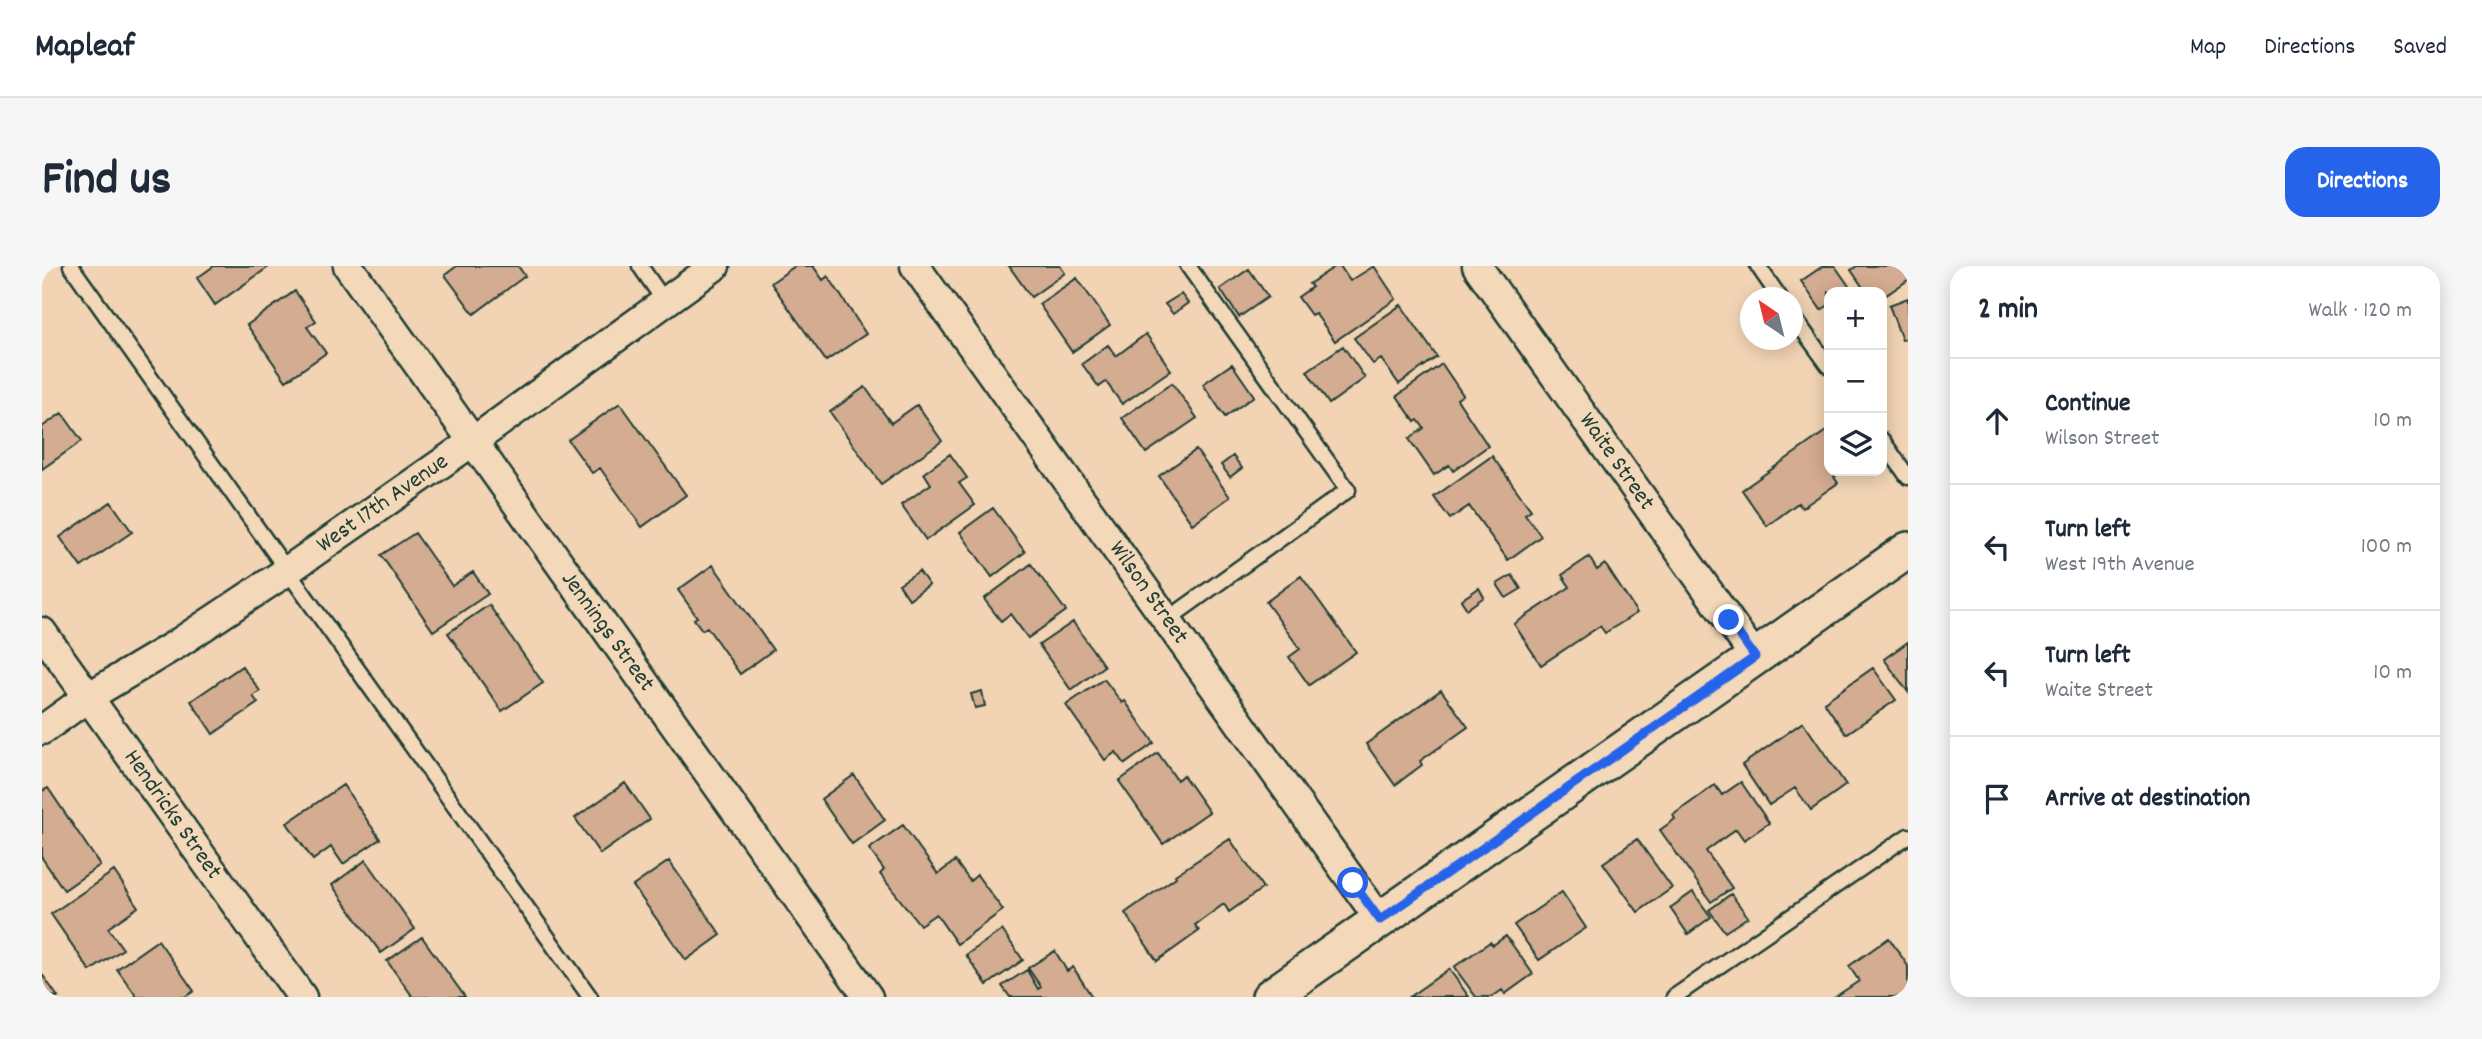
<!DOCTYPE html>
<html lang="en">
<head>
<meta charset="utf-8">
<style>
	body { margin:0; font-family:Dekko,sans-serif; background:#f6f6f7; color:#1f2937 }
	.controls { position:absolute; right:21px; top:21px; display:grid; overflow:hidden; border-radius:14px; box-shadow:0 4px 18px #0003 }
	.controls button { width:63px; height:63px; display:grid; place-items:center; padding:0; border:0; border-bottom:2px solid #e0e1e3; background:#fff; color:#1f2937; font:35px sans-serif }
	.compass { position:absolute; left:1698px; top:21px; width:63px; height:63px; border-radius:50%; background:#fff; box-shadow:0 4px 18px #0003; rotate:325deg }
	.stop { position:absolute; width:21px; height:21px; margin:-16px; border:5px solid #2563eb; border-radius:50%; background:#fff }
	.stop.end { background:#2563eb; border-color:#fff; box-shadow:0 2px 7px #0008 }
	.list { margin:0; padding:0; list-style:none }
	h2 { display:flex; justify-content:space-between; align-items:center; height:91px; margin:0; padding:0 28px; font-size:30px }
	h2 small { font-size:23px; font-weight:400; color:#747a83 }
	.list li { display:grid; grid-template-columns:46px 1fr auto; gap:21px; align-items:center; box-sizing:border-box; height:126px; padding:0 28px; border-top:2px solid #e0e1e3 }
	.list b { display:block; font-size:26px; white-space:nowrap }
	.list p { margin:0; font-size:23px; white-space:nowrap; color:#747a83 }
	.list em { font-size:23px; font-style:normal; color:#747a83 }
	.icon { flex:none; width:38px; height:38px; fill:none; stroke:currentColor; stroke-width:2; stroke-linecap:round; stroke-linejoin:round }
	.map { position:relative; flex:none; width:1866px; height:731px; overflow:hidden; border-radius:21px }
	header { display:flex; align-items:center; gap:42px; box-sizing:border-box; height:98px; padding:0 35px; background:#fff; border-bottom:2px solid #e0e1e3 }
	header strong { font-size:33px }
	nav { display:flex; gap:38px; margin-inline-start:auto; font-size:24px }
	.intro { display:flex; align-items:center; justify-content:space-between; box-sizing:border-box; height:168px; padding:0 42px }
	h1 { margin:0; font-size:49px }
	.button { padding:18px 32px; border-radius:21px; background:#2563eb; color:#fff; font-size:24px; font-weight:700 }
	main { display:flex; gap:42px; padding:0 42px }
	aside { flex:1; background:#fff; border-radius:21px; box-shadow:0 4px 18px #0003 }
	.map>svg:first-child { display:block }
	.building { fill:#d3ac91; stroke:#1f3d34; stroke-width:2 }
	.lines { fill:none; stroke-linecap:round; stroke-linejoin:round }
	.service-casing { stroke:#1f3d34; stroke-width:19 }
	.minor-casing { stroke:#1f3d34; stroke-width:33 }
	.tertiary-casing { stroke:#1f3d34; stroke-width:40 }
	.service { stroke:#f3d9ba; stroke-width:14 }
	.minor { stroke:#f3d9ba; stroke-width:28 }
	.tertiary { stroke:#f3d9ba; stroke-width:35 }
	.route { stroke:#2563eb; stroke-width:9 }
	.labels { text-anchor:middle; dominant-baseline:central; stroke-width:5; stroke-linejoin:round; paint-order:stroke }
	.street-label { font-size:24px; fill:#1f3d34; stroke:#f3d9ba }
</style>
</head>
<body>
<header>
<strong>Mapleaf</strong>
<nav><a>Map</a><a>Directions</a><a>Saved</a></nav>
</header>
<div class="intro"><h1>Find us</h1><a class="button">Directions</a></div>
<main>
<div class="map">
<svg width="1866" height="731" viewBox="0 0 1866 731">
	<rect width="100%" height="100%" fill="#f2d4b5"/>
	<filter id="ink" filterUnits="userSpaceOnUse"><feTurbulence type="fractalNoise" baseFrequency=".0143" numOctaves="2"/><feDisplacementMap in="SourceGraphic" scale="14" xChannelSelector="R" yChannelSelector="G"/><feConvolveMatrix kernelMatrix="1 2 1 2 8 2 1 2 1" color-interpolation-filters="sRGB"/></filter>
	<g filter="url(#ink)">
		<path class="building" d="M 172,0 L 228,0 L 173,39 L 155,12 Z
			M 415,0 L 476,0 L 483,10 L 432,48 L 403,9 Z
			M 753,0 L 771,0 L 781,14 L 786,10 L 824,68 L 784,95 L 729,17 Z
			M 967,0 L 1018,0 L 1023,7 L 989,31 Z
			M 1294,0 L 1298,0 L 1308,15 L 1332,0 L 1354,33 L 1293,75 L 1273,47 L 1269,49 L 1256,31 L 1270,21 L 1267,18 Z
			M 1781,0 L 1793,0 L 1809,23 L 1805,26 L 1787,26 L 1787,39 L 1779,44 L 1759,15 Z
			M 1815,0 L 1866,0 L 1866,14 L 1840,32 L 1840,26 L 1824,26 L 1809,4 Z
			M 1207,3 L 1226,31 L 1197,51 L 1178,23 Z
			M 1035,12 L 1068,59 L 1030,86 L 997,38 Z
			M 253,25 L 274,55 L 265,61 L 284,87 L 244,115 L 205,59 Z
			M 1139,28 L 1146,37 L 1131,48 L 1123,38 Z
			M 1866,32 L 1866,72 L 1860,74 L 1847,39 Z
			M 1359,39 L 1395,91 L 1357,118 L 1339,93 L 1331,98 L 1312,72 Z
			M 1104,68 L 1129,104 L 1080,138 L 1064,116 L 1057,121 L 1040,98 L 1066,79 L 1074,90 Z
			M 1301,80 L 1323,112 L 1287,138 L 1265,105 Z
			M 1190,98 L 1212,130 L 1183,151 L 1161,118 Z
			M 1400,98 L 1421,129 L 1415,133 L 1446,180 L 1411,205 L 1407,199 L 1392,209 L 1367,173 L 1382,162 L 1376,154 L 1373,156 L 1355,130 Z
			M 1130,117 L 1155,152 L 1104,187 L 1080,152 Z
			M 823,121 L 849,157 L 875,139 L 900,175 L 839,218 L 788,146 Z
			M 578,137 L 644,229 L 600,261 L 558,202 L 550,207 L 526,174 Z
			M 20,147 L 40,175 L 0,203 L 0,161 Z
			M 1787,163 L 1787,205 L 1801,205 L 1792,211 L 1796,217 L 1760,242 L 1756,237 L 1725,260 L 1700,224 Z
			M 1154,184 L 1188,231 L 1150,258 L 1117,210 Z
			M 908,188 L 925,212 L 917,217 L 933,239 L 884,274 L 859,239 L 889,218 L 882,207 Z
			M 1191,190 L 1200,202 L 1188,211 L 1179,199 Z
			M 1450,190 L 1489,244 L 1483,248 L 1499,270 L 1466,294 L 1427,240 L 1408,253 L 1392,231 Z
			M 69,236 L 90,266 L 39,301 L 18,271 Z
			M 951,242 L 983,286 L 950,311 L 918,266 Z
			M 373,267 L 410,320 L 431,306 L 446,328 L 391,365 L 339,289 Z
			M 1547,291 L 1555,304 L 1563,298 L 1595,347 L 1563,367 L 1558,360 L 1499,399 L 1472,358 L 1528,321 L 1520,309 Z
			M 989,298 L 1024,345 L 986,372 L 968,348 L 959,355 L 942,333 Z
			M 671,299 L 731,384 L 698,408 L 665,361 L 660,364 L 652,353 L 655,351 L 636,324 Z
			M 877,305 L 887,319 L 867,333 L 857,318 Z
			M 1470,309 L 1479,323 L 1464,332 L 1455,318 Z
			M 1259,310 L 1314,386 L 1267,419 L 1247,391 L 1258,383 L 1224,336 Z
			M 1437,322 L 1442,331 L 1425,343 L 1419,334 Z
			M 447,339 L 501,417 L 460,445 L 406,367 Z
			M 1031,356 L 1062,400 L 1029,424 L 997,379 Z
			M 1866,376 L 1866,426 L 1842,393 Z
			M 200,400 L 218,425 L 211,430 L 216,437 L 171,468 L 149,435 Z
			M 1831,402 L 1854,434 L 1804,468 L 1782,436 Z
			M 1062,413 L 1080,437 L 1083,435 L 1112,477 L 1083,498 L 1074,486 L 1063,494 L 1024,439 Z
			M 1399,424 L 1426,461 L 1378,495 L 1380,499 L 1353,519 L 1324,478 Z
			M 940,425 L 943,440 L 933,442 L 929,428 Z
			M 1761,456 L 1804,519 L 1769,544 L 1753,522 L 1727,539 L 1700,499 Z
			M 1116,487 L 1135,514 L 1141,509 L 1167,546 L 1121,578 L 1077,515 Z
			M 812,509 L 843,554 L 810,578 L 779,533 Z
			M 1699,516 L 1727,557 L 1702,574 L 1694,563 L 1664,585 L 1690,622 L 1669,636 L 1618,564 L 1633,553 L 1631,549 L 1673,519 L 1680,529 Z
			M 583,517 L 608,553 L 558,588 L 533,552 Z
			M 301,519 L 338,573 L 301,598 L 289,581 L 271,594 L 245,557 Z
			M 6,522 L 58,599 L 22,624 L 0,592 L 0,525 Z
			M 861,559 L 896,608 L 913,595 L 928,615 L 935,609 L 961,644 L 915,678 L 894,648 L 878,659 L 838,608 L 842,604 L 827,583 Z
			M 1188,573 L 1221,622 L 1187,646 L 1182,638 L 1153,659 L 1157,665 L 1115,695 L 1083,647 L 1134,611 L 1133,609 Z
			M 1595,573 L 1630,622 L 1596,646 L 1561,597 Z
			M 324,594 L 373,663 L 339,687 L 290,619 Z
			M 627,595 L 679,669 L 644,694 L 591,620 Z
			M 72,605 L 96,641 L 66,662 L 81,683 L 48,705 L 9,648 Z
			M 1520,626 L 1544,662 L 1497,694 L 1472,659 Z
			M 1651,626 L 1669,651 L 1646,668 L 1628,642 Z
			M 1689,628 L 1706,651 L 1683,666 L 1667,644 Z
			M 960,664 L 981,694 L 945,719 L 924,689 Z
			M 1464,670 L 1491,708 L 1463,728 L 1460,724 L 1450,731 L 1434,731 L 1412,701 L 1448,676 L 1451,679 Z
			M 380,671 L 423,731 L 371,731 L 345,695 Z
			M 1847,672 L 1866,700 L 1866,727 L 1860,731 L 1793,731 L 1817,715 L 1807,700 Z
			M 116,674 L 152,725 L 143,731 L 95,731 L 75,703 Z
			M 1013,685 L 1025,705 L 1031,701 L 1050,731 L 968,731 L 960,720 L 985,704 L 996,723 L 999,721 L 986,702 Z
			M 1407,703 L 1427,731 L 1367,731 Z
			M 0,708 L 16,731 L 0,730 Z"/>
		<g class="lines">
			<defs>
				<path id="service" d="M 29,0 L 548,731
					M 598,0 L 623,36
					M 1716,0 L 1738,32
					M 1750,49 L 1787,100
					M 1840,174 L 1866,211
					M 1125,354 L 1306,224 L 1146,0
					M 1632,731 L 1866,570"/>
				<path id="minor" d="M 306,0 L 826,731
					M 873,0 L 1338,654
					M 1435,0 L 1713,391
					M 0,366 L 260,731
					M 0,464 L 46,431 L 135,378 L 245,305 L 430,176 L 673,0"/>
				<path id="tertiary" d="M 1228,731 L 1866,284"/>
			</defs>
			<use href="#service" class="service-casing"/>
			<use href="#minor" class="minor-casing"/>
			<use href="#tertiary" class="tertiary-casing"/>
			<use href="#service" class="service"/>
			<use href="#minor" class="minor"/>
			<use href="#tertiary" class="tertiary"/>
		</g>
	</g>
	<g class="lines" filter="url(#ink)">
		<path class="route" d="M 1311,617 L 1338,654 L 1713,391 L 1687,354"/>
	</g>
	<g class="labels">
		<g class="street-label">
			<text transform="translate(1574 196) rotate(55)">Waite Street</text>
			<text transform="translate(341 238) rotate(-35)">West 17th Avenue</text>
			<text transform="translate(1106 327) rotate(55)">Wilson Street</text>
			<text transform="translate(565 366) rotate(54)">Jennings Street</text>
			<text transform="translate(130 549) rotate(55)">Hendricks Street</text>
		</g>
	</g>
</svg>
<div class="controls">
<button>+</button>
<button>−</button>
<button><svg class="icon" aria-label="layers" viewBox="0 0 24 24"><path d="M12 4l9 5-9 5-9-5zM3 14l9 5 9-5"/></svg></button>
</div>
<svg class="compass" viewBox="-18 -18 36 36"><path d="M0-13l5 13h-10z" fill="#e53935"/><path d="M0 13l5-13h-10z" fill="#747a83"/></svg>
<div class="stop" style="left:1311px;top:617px"></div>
<div class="stop end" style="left:1687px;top:354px"></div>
</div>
<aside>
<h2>2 min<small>Walk · 120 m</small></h2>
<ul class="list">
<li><svg class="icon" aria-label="ahead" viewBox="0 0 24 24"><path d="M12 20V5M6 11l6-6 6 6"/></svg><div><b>Continue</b><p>Wilson Street</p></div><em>10 m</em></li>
<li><svg class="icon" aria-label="left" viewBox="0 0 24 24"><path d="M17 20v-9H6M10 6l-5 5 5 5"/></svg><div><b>Turn left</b><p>West 19th Avenue</p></div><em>100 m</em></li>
<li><svg class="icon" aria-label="left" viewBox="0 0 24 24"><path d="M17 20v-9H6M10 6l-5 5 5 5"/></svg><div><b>Turn left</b><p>Waite Street</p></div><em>10 m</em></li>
<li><svg class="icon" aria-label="arrive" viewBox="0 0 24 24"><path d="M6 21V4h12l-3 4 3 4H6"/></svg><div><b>Arrive at destination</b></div></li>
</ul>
</aside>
</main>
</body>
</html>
